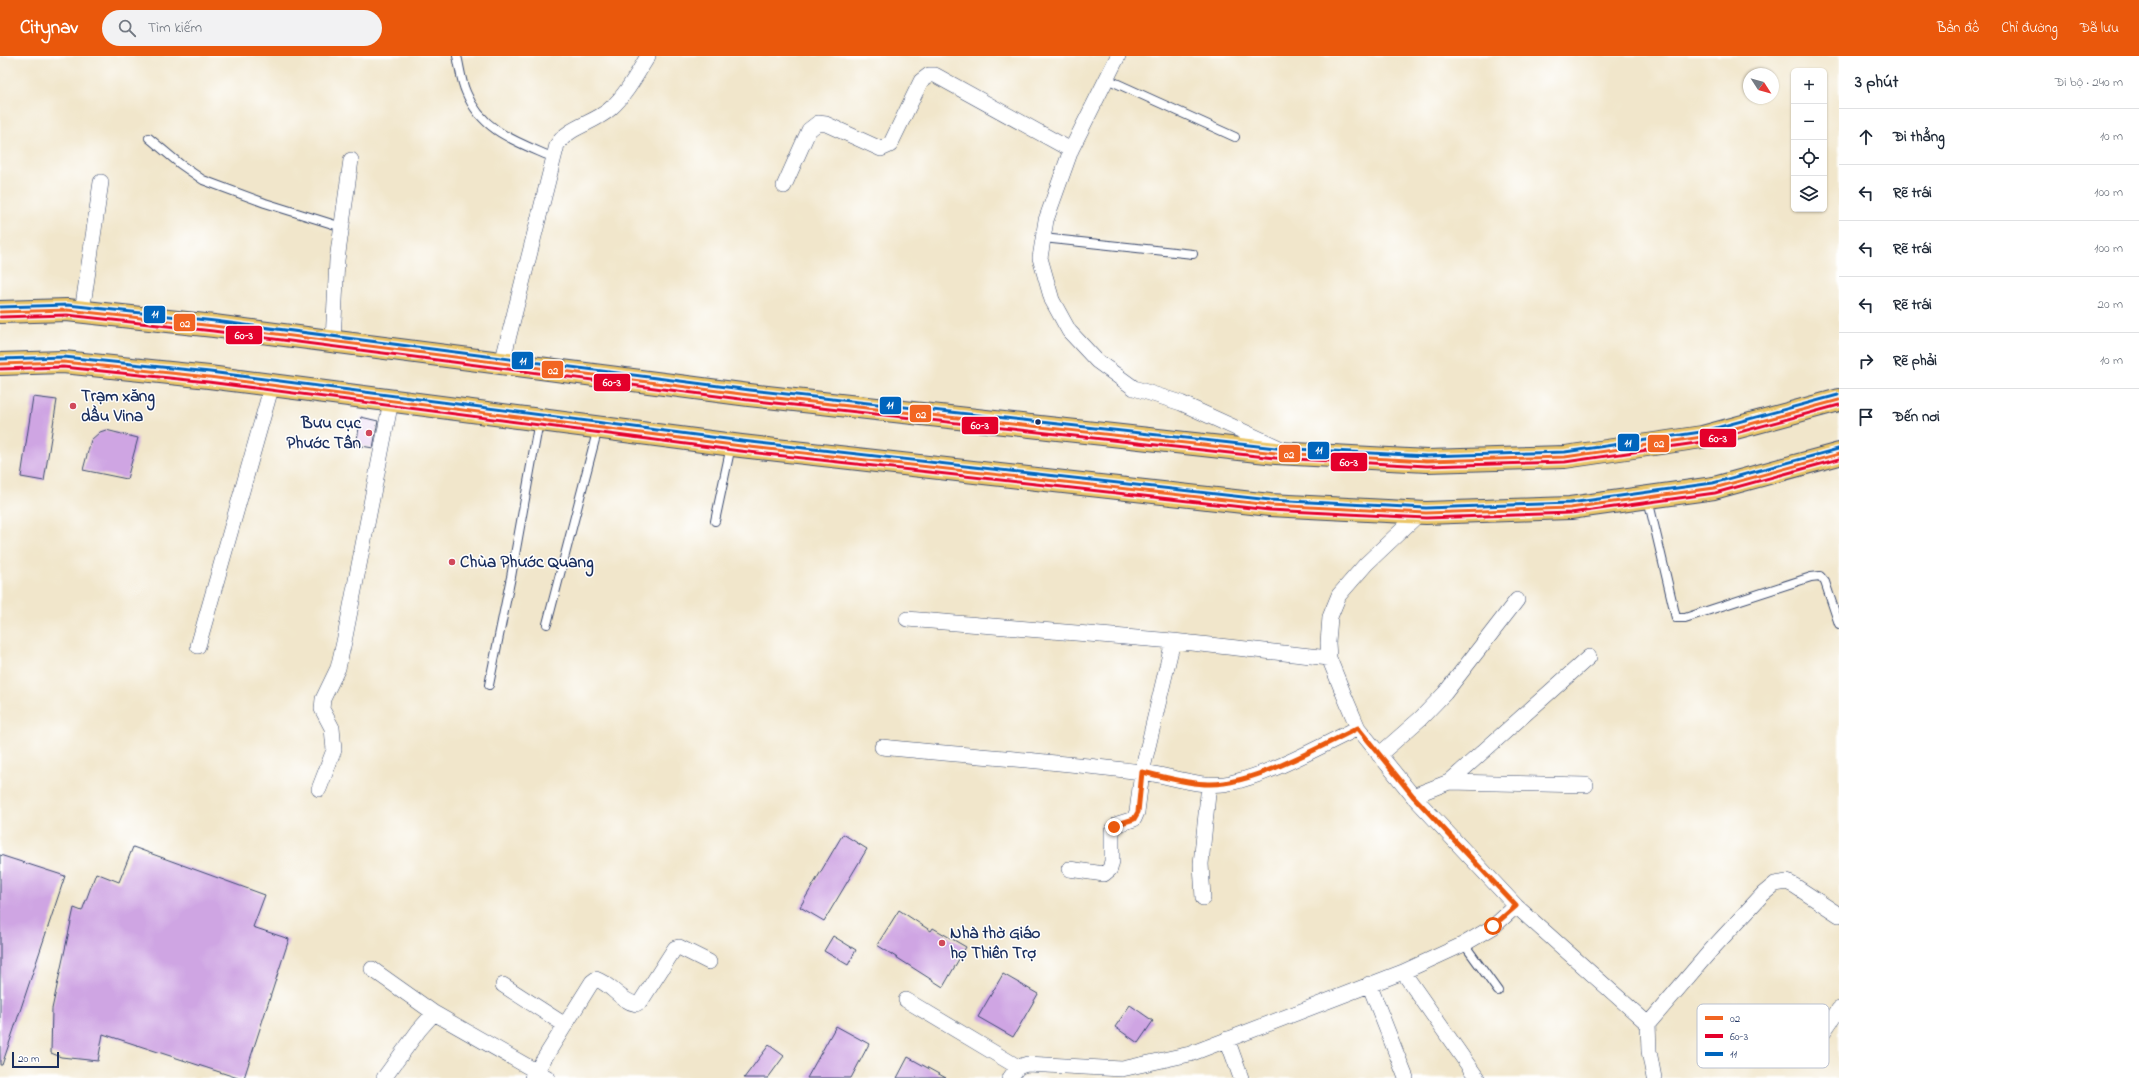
<!DOCTYPE html>
<html lang="vi">
<head>
<meta charset="utf-8">
<style>
	body { margin:0; font-family:"Indie Flower",sans-serif; background:#f2f2f3; color:#1f2937 }
	.controls { position:absolute; right:12px; top:12px; display:grid; overflow:hidden; border-radius:6px; box-shadow:0 1px 3px #0004 }
	.controls button { width:36px; height:36px; display:grid; place-items:center; padding:0; border:0; border-bottom:1px solid #e0e1e3; background:#fff; color:#1f2937; font:20px sans-serif }
	.compass { position:absolute; left:1743px; top:12px; width:36px; height:36px; border-radius:50%; background:#fff; box-shadow:0 1px 3px #0004; rotate:126deg }
	.scale { position:absolute; left:12px; bottom:10px; width:47px; box-sizing:border-box; padding-left:4px; border:2px solid #1b2f5e; border-top:0; font-size:11px; line-height:14px; white-space:nowrap; color:#1b2f5e; -webkit-text-stroke:3px #fff; paint-order:stroke }
	.stop { position:absolute; width:12px; height:12px; margin:-9px; border:3px solid #ea580c; border-radius:50%; background:#fff }
	.stop.end { background:#ea580c; border-color:#fff; box-shadow:0 1px 4px #0008 }
	.list { margin:0; padding:0; list-style:none }
	h2 { display:flex; justify-content:space-between; align-items:center; height:52px; margin:0; padding:0 16px; font-size:17px }
	h2 small { font-size:13px; font-weight:400; color:#747a83 }
	.list li { display:grid; grid-template-columns:26px 1fr auto; gap:12px; align-items:center; box-sizing:border-box; height:56px; padding:0 16px; border-top:1px solid #e0e1e3 }
	.list b { display:block; font-size:15px; white-space:nowrap }
	.list em { font-size:13px; font-style:normal; color:#747a83 }
	.icon { flex:none; width:22px; height:22px; fill:none; stroke:currentColor; stroke-width:2; stroke-linecap:round; stroke-linejoin:round }
	.map { position:relative; flex:none; width:1839px; height:1022px; overflow:hidden }
	header { display:flex; align-items:center; gap:24px; box-sizing:border-box; height:56px; padding:0 20px; background:#ea580c; color:#fff }
	header strong { font-size:19px }
	nav { display:flex; gap:22px; margin-inline-start:auto; font-size:14px }
	.search { width:280px; height:36px; background:#f2f2f3; display:flex; align-items:center; gap:10px; box-sizing:border-box; padding:0 14px; border-radius:22px; color:#747a83; font-size:15px }
	main { display:flex }
	aside { flex:1; background:#fff }
	.map>svg:first-child { display:block }
	.building { fill:#cfa5e3 }
	.lines { fill:none; stroke-linecap:round; stroke-linejoin:round }
	.lane-casing { stroke:#3b4a6e; stroke-width:10 }
	.street-casing { stroke:#3b4a6e; stroke-width:16 }
	.highway-casing { stroke:#3b4a6e; stroke-width:24 }
	.lane { stroke:#fff; stroke-width:8 }
	.street { stroke:#fff; stroke-width:15 }
	.highway { stroke:#ebc669; stroke-width:22 }
	.bus-1-casing { stroke:#fff; stroke-width:6 }
	.bus-2-casing { stroke:#fff; stroke-width:6 }
	.bus-3-casing { stroke:#fff; stroke-width:6 }
	.bus-1 { stroke:#f26522; stroke-width:3 }
	.bus-2 { stroke:#e4002b; stroke-width:3 }
	.bus-3 { stroke:#0065bd; stroke-width:3 }
	.route { stroke:#ea580c; stroke-width:5 }
	.poi-dot { fill:#d1495b; stroke:#fff; stroke-width:1.5 }
	.bus-dot { fill:#1b2f5e; stroke:#fff; stroke-width:1.5 }
	.labels { text-anchor:middle; dominant-baseline:central; stroke-width:3; stroke-linejoin:round; paint-order:stroke }
	.poi-label { font-size:17px; font-weight:bold; fill:#1b2f5e; stroke:#fff; text-anchor:start }
	.key { fill:#fff; stroke:#bbc1cf; stroke-width:1 }
	.key-label { font-size:11px; fill:#1b2f5e }
	.line-badge { stroke:#fff; stroke-width:1.5 }
	.badge-label { font-size:11px; text-anchor:middle; font-weight:bold; fill:#fff }
</style>
</head>
<body>
<header>
<strong>Citynav</strong>
<div class="search"><svg class="icon" aria-label="search" viewBox="0 0 24 24"><circle cx="10" cy="10" r="6"/><path d="M15 15l6 6"/></svg>Tìm kiếm</div>
<nav><a>Bản đồ</a><a>Chỉ đường</a><a>Đã lưu</a></nav>
</header>
<main>
<div class="map">
<svg width="1839" height="1022" viewBox="0 0 1839 1022">
	<rect width="100%" height="100%" fill="#fff"/>
	<filter id="ink" filterUnits="userSpaceOnUse"><feTurbulence type="fractalNoise" baseFrequency=".025" numOctaves="2"/><feDisplacementMap in="SourceGraphic" scale="8" xChannelSelector="R" yChannelSelector="G"/><feConvolveMatrix kernelMatrix="1 2 1 2 8 2 1 2 1" color-interpolation-filters="sRGB"/></filter>
	<filter id="wash" filterUnits="userSpaceOnUse"><feTurbulence type="fractalNoise" baseFrequency=".012" numOctaves="4" result="noise"/><feDisplacementMap in="SourceGraphic" scale="16" xChannelSelector="R" yChannelSelector="G"/><feGaussianBlur stdDeviation="0.9" result="paint"/><feColorMatrix in="noise" values="0 0 0 0 0 0 0 0 0 0 0 0 0 0 0 0 0 1.4 0 .05"/><feComposite in="paint" operator="in"/></filter>
	<g filter="url(#wash)">
		<rect width="100%" height="100%" fill="#f1e6cb"/>
		<g id="blocks">
			<path class="building" d="M 33,341 L 57,344 L 44,425 L 21,421 Z
				M 361,361 L 378,365 L 373,392 L 356,389 Z
				M 106,374 L 138,382 L 127,423 L 83,414 L 91,384 L 100,376 Z
				M 843,778 L 867,793 L 824,865 L 800,851 Z
				M 133,791 L 265,839 L 253,871 L 289,883 L 244,1022 L 238,1022 L 103,978 L 98,1005 L 61,1001 L 51,997 L 52,953 L 74,852 L 82,855 L 96,817 L 119,826 Z
				M 0,799 L 65,820 L 2,1009 L 0,1009 Z
				M 899,854 L 931,875 L 933,872 L 966,891 L 943,931 L 877,889 Z
				M 833,880 L 856,894 L 848,909 L 824,895 Z
				M 1003,918 L 1038,938 L 1013,981 L 978,961 Z
				M 1130,949 L 1153,965 L 1138,987 L 1115,971 Z
				M 836,970 L 869,988 L 851,1022 L 807,1022 Z
				M 769,989 L 784,1000 L 768,1022 L 744,1022 Z
				M 908,1001 L 946,1022 L 897,1022 Z"/>
		</g>
	</g>
	<g filter="url(#ink)">
		<use href="#blocks" fill-opacity="0" stroke="#3b4a6e" stroke-width="1"/>
		<g class="lines">
			<defs>
				<path id="lane" d="M 457,0 C 460,12 461,25 466,36 C 482,76 518,86 554,102
					M 1107,23 L 1235,81
					M 149,82 L 180,108 L 203,124 L 265,147 L 342,171
					M 1043,182 L 1193,198
					M 1648,443 L 1676,562 L 1685,562 L 1811,521 L 1820,520 L 1825,526 L 1839,568
					M 715,465 L 731,390
					M 547,568 L 598,372
					M 489,629 L 511,521 L 539,365
					M 1464,888 L 1498,935"/>
				<path id="street" d="M 1118,0 L 1071,94 L 1046,164 L 1040,202 L 1052,244 L 1069,275 L 1097,305 L 1134,332 L 1181,347 L 1284,394
					M 784,130 L 809,74 L 818,67 L 826,68 L 881,93 L 890,89 L 921,25 L 929,19 L 935,19 L 1071,94
					M 82,256 L 101,126
					M 333,285 L 337,204 L 351,104
					M 502,307 L 557,89 C 569,70 593,68 610,53 C 626,39 637,18 648,0
					M 1421,456 L 1366,508 L 1339,539 L 1330,561 L 1328,587 L 1329,602 L 1344,639 L 1358,672 L 1413,740 L 1516,850 L 1648,968 L 1712,893 L 1763,838 L 1775,828 L 1787,826 L 1795,830 L 1839,859
					M 907,563 L 1173,585 L 1329,602
					M 198,590 L 272,329
					M 882,691 C 968,700 1055,705 1141,716 C 1170,719 1201,733 1230,727 C 1273,717 1319,691 1358,672
					M 1379,699 L 1421,662 L 1445,637 L 1517,544
					M 1449,726 L 1589,601
					M 319,733 L 334,694 L 332,672 L 322,653 L 323,643 L 338,612 L 344,586 L 391,345
					M 1413,740 L 1449,726 L 1586,729
					M 1069,813 L 1104,818 L 1110,813 L 1112,805 L 1112,775 L 1118,768 L 1134,763 L 1137,756 L 1142,716 L 1173,585
					M 1203,842 L 1201,808 L 1209,728
					M 372,913 L 434,957
					M 1403,916 L 1477,1022
					M 1369,928 L 1406,1022
					M 503,929 L 565,969
					M 906,944 L 1018,1011
					M 1648,968 L 1649,995 L 1654,1022
					M 1227,983 L 1241,1022
					M 1815,988 L 1839,953
					M 384,1022 L 419,974 L 434,957 L 548,1022
					M 532,1022 L 592,926 L 596,923 C 611,928 620,945 636,948 L 641,945 L 675,892 L 679,891 L 709,906
					M 1010,1022 L 1018,1011 L 1027,1008 L 1122,1013 L 1190,998 L 1403,916 L 1464,888 L 1493,871 L 1516,850"/>
				<path id="highway" d="M 0,256 L 67,254 L 214,270 L 749,339 L 1276,397 L 1427,405 L 1565,401 L 1702,381 L 1839,344
					M 0,308 L 63,306 L 209,321 L 741,390 L 1270,449 L 1426,457 L 1570,452 L 1714,432 L 1839,398"/>
			</defs>
			<use href="#lane" class="lane-casing"/>
			<use href="#street" class="street-casing"/>
			<use href="#highway" class="highway-casing"/>
			<use href="#lane" class="lane"/>
			<use href="#street" class="street"/>
			<use href="#highway" class="highway"/>
			<defs>
				<path id="bus-1" d="M 0,256 L 67,254 L 214,270 L 749,339 L 1276,397 L 1427,405 L 1565,401 L 1702,381 L 1839,344
					M 0,308 L 63,306 L 209,321 L 741,390 L 1270,449 L 1426,457 L 1570,452 L 1714,432 L 1839,398"/>
				<path id="bus-2" d="M 0,261 L 67,259 L 213,275 L 748,344 L 1275,402 L 1427,410 L 1565,406 L 1703,386 L 1839,349
					M 0,313 L 63,311 L 208,326 L 740,395 L 1269,454 L 1426,462 L 1571,457 L 1715,437 L 1839,403"/>
				<path id="bus-3" d="M 0,251 L 68,249 L 215,265 L 750,334 L 1276,392 L 1427,400 L 1565,396 L 1701,376 L 1838,339
					M 0,303 L 64,301 L 210,316 L 742,385 L 1270,444 L 1426,452 L 1570,447 L 1713,427 L 1838,393"/>
			</defs>
			<use href="#bus-1" class="bus-1-casing"/>
			<use href="#bus-2" class="bus-2-casing"/>
			<use href="#bus-3" class="bus-3-casing"/>
			<use href="#bus-1" class="bus-1"/>
			<use href="#bus-2" class="bus-2"/>
			<use href="#bus-3" class="bus-3"/>
		</g>
	</g>
	<g class="lines" filter="url(#ink)">
		<path class="route" d="M 1114,771 L 1118,768 L 1134,763 L 1138,756 L 1142,716 C 1161,720 1191,729 1211,728 C 1253,728 1320,691 1358,672 L 1413,740 L 1516,850 L 1493,870"/>
	</g>
	<g class="poi-dot">
		<circle cx="73" cy="350" r="4"/>
		<circle cx="369" cy="377" r="4"/>
		<circle cx="452" cy="506" r="4"/>
		<circle cx="942" cy="887" r="4"/>
	</g>
	<circle class="bus-dot" cx="1038" cy="366" r="3.5"/>
	<g class="labels">
		<g class="poi-label">
			<text x="81" y="340">Trạm xăng<tspan x="81" dy="20">dầu Vina</tspan></text>
			<text x="361" y="367" text-anchor="end">Bưu cục<tspan x="361" dy="20">Phước Tân</tspan></text>
			<text x="460" y="506">Chùa Phước Quang</text>
			<text x="950" y="877">Nhà thờ Giáo<tspan x="950" dy="20">họ Thiên Trợ</tspan></text>
		</g>
	</g>
	<rect x="1697" y="948" width="132" height="64" rx="6" class="key"/>
	<rect x="1705" y="960" width="18" height="4" fill="#f26522"/>
	<rect x="1705" y="978" width="18" height="4" fill="#e4002b"/>
	<rect x="1705" y="996" width="18" height="4" fill="#0065bd"/>
	<g class="key-label">
		<text x="1730" y="966">02</text>
		<text x="1730" y="984">60-3</text>
		<text x="1730" y="1002">11</text>
	</g>
	<g class="line-badge">
		<rect x="143" y="249" width="23" height="19" rx="4" fill="#0065bd"/>
		<rect x="173" y="257" width="23" height="19" rx="4" fill="#f26522"/>
		<rect x="225" y="269" width="38" height="20" rx="4" fill="#e4002b"/>
		<rect x="511" y="295" width="23" height="19" rx="4" fill="#0065bd"/>
		<rect x="541" y="304" width="23" height="19" rx="4" fill="#f26522"/>
		<rect x="593" y="317" width="38" height="19" rx="4" fill="#e4002b"/>
		<rect x="879" y="340" width="23" height="19" rx="4" fill="#0065bd"/>
		<rect x="909" y="348" width="23" height="19" rx="4" fill="#f26522"/>
		<rect x="961" y="360" width="38" height="19" rx="4" fill="#e4002b"/>
		<rect x="1699" y="372" width="38" height="20" rx="4" fill="#e4002b"/>
		<rect x="1617" y="377" width="23" height="19" rx="4" fill="#0065bd"/>
		<rect x="1647" y="378" width="23" height="19" rx="4" fill="#f26522"/>
		<rect x="1307" y="385" width="23" height="19" rx="4" fill="#0065bd"/>
		<rect x="1278" y="388" width="23" height="19" rx="4" fill="#f26522"/>
		<rect x="1330" y="396" width="38" height="20" rx="4" fill="#e4002b"/>
	</g>
	<g class="badge-label">
		<text x="155" y="262">11</text>
		<text x="185" y="271">02</text>
		<text x="244" y="283">60-3</text>
		<text x="523" y="309">11</text>
		<text x="553" y="318">02</text>
		<text x="612" y="330">60-3</text>
		<text x="890" y="353">11</text>
		<text x="921" y="362">02</text>
		<text x="980" y="373">60-3</text>
		<text x="1718" y="386">60-3</text>
		<text x="1628" y="391">11</text>
		<text x="1659" y="391">02</text>
		<text x="1319" y="398">11</text>
		<text x="1289" y="402">02</text>
		<text x="1349" y="410">60-3</text>
	</g>
</svg>
<div class="controls">
<button>+</button>
<button>−</button>
<button><svg class="icon" aria-label="locate" viewBox="0 0 24 24"><circle cx="12" cy="12" r="6"/><path d="M12 2v4M12 18v4M2 12h4M18 12h4"/></svg></button>
<button><svg class="icon" aria-label="layers" viewBox="0 0 24 24"><path d="M12 4l9 5-9 5-9-5zM3 14l9 5 9-5"/></svg></button>
</div>
<svg class="compass" viewBox="-18 -18 36 36"><path d="M0-13l5 13h-10z" fill="#e53935"/><path d="M0 13l5-13h-10z" fill="#747a83"/></svg>
<div class="scale">20 m</div>
<div class="stop" style="left:1493px;top:870px"></div>
<div class="stop end" style="left:1114px;top:771px"></div>
</div>
<aside>
<h2>3 phút<small>Đi bộ · 240 m</small></h2>
<ul class="list">
<li><svg class="icon" aria-label="ahead" viewBox="0 0 24 24"><path d="M12 20V5M6 11l6-6 6 6"/></svg><div><b>Đi thẳng</b></div><em>10 m</em></li>
<li><svg class="icon" aria-label="left" viewBox="0 0 24 24"><path d="M17 20v-9H6M10 6l-5 5 5 5"/></svg><div><b>Rẽ trái</b></div><em>100 m</em></li>
<li><svg class="icon" aria-label="left" viewBox="0 0 24 24"><path d="M17 20v-9H6M10 6l-5 5 5 5"/></svg><div><b>Rẽ trái</b></div><em>100 m</em></li>
<li><svg class="icon" aria-label="left" viewBox="0 0 24 24"><path d="M17 20v-9H6M10 6l-5 5 5 5"/></svg><div><b>Rẽ trái</b></div><em>20 m</em></li>
<li><svg class="icon" aria-label="right" viewBox="0 0 24 24"><path d="M7 20v-9h11M14 6l5 5-5 5"/></svg><div><b>Rẽ phải</b></div><em>10 m</em></li>
<li><svg class="icon" aria-label="arrive" viewBox="0 0 24 24"><path d="M6 21V4h12l-3 4 3 4H6"/></svg><div><b>Đến nơi</b></div></li>
</ul>
</aside>
</main>
</body>
</html>
